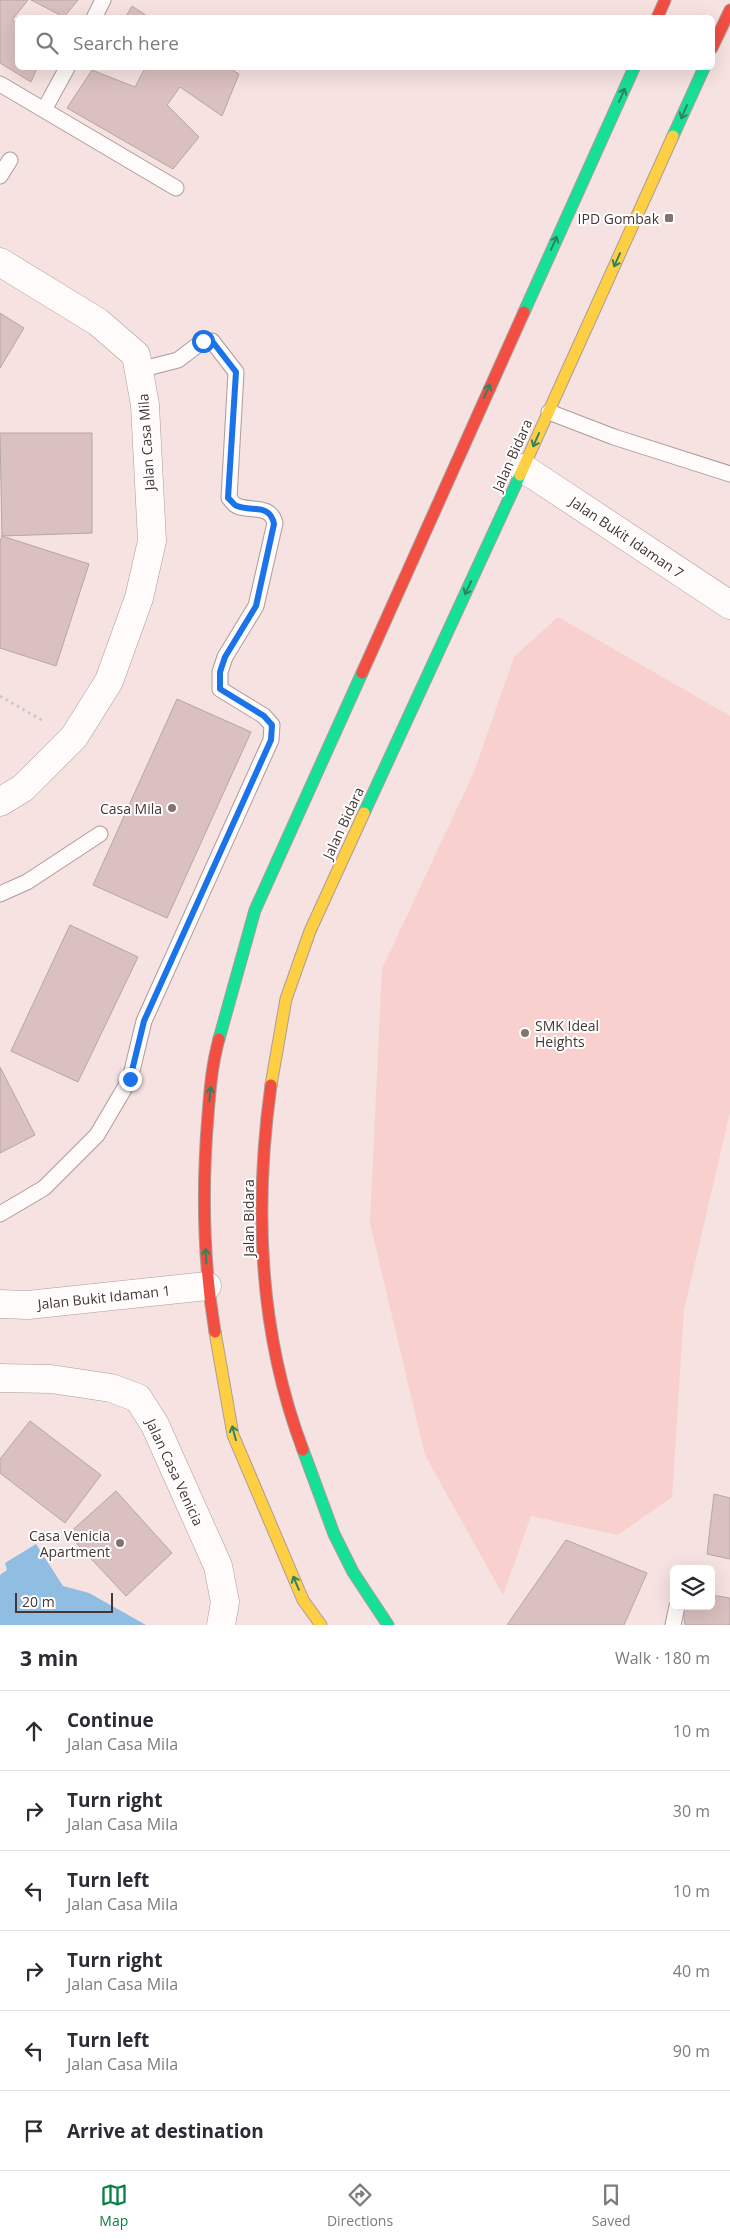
<!DOCTYPE html>
<html lang="en">
<head>
<meta charset="utf-8">
<style>
	body { margin:0; font-family:"Open Sans",sans-serif; background:#f2f2f3; color:#2b2b33 }
	.controls { position:absolute; right:15px; bottom:15px; display:grid; overflow:hidden; border-radius:8px; box-shadow:0 5px 20px #0002 }
	.controls button { width:45px; height:45px; display:grid; place-items:center; padding:0; border:0; border-bottom:1px solid #e1e1e2; background:#fff; color:#2b2b33; font:25px sans-serif }
	.scale { position:absolute; left:15px; bottom:12px; width:98px; box-sizing:border-box; padding-left:5px; border:2px solid #463534; border-top:0; font-size:14px; line-height:18px; white-space:nowrap; color:#463534; -webkit-text-stroke:4px #fff; paint-order:stroke }
	.stop { position:absolute; width:15px; height:15px; margin:-11px; border:4px solid #1a73e8; border-radius:50%; background:#fff }
	.stop.end { background:#1a73e8; border-color:#fff; box-shadow:0 1px 5px #0008 }
	.list { margin:0; padding:0; list-style:none }
	h2 { display:flex; justify-content:space-between; align-items:center; height:65px; margin:0; padding:0 20px; font-size:21px }
	h2 small { font-size:16px; font-weight:400; color:#7c7c81 }
	.list li { display:grid; grid-template-columns:32px 1fr auto; gap:15px; align-items:center; box-sizing:border-box; height:80px; padding:0 20px; border-top:1px solid #e1e1e2 }
	.list b { display:block; font-size:19px; white-space:nowrap }
	.list p { margin:0; font-size:16px; white-space:nowrap; color:#7c7c81 }
	.list em { font-size:16px; font-style:normal; color:#7c7c81 }
	.icon { flex:none; width:28px; height:28px; fill:none; stroke:currentColor; stroke-width:2; stroke-linecap:round; stroke-linejoin:round }
	.map { position:relative; flex:none; width:730px; height:1625px; overflow:hidden }
	.search { position:absolute; background:#fff; box-shadow:0 5px 20px #0002; left:15px; right:15px; top:15px; height:55px; display:flex; align-items:center; gap:12px; box-sizing:border-box; padding:0 18px; border-radius:8px; color:#7c7c81; font-size:19px }
	.sheet { height:545px; background:#fff }
	nav { display:flex; justify-content:space-around; align-items:center; box-sizing:border-box; height:70px; border-top:1px solid #e1e1e2; background:#fff; font-size:14px; color:#7c7c81 }
	nav a { display:grid; justify-items:center; gap:2px }
	nav .on { color:#0b8043 }
	.map>svg:first-child { display:block }
	.green { fill:#f8d0ce }
	.water { fill:#90bee3 }
	.building { fill:#dac0bf; stroke:#b5a6a5 }
	.lines { fill:none; stroke-linecap:round; stroke-linejoin:round }
	.lane-casing { stroke:#ab9c9b; stroke-width:17 }
	.street-casing { stroke:#ab9c9b; stroke-width:29 }
	.fast-casing { stroke:#ab9c9b; stroke-width:13 }
	.slow-casing { stroke:#ab9c9b; stroke-width:13 }
	.jam-casing { stroke:#ab9c9b; stroke-width:13 }
	.path { stroke:#cfc7c7; stroke-width:3; stroke-dasharray:2.5 4; stroke-linecap:butt }
	.lane { stroke:#fefbfa; stroke-width:15 }
	.street { stroke:#fefbfa; stroke-width:28 }
	.fast { stroke:#16e098; stroke-width:11 }
	.slow { stroke:#ffcf43; stroke-width:11 }
	.jam { stroke:#f24e42; stroke-width:11 }
	.oneway { stroke:#308261 }
	.route { stroke:#1a73e8; stroke-width:6 }
	.poi-dot { fill:#837271; stroke:#fff; stroke-width:2 }
	.labels { text-anchor:middle; dominant-baseline:central; stroke-width:4; stroke-linejoin:round; paint-order:stroke }
	.poi-label { font-size:14px; fill:#463534; stroke:#fff; text-anchor:end }
	.street-label { font-size:14px; fill:#463534; stroke:#fff }
</style>
</head>
<body>
<div class="map">
<svg width="730" height="1625" viewBox="0 0 730 1625">
	<rect width="100%" height="100%" fill="#f5e2e1"/>
	<path class="green" d="M 558,617 L 730,716 L 730,1112 L 684,1310 L 672,1497 L 618,1535 L 531,1516 L 503,1595 L 425,1455 L 370,1223 L 382,969 L 474,772 L 514,657 Z"/>
	<path class="water" d="M 36,1544 L 63,1586 L 89,1593 L 146,1625 L 0,1625 L 0,1575 L 7,1570 L 5,1563 Z"/>
	<path class="building" d="M 0,0 L 28,0 L 12,20 L 18,23 L 18,68 L 37,68 L 31,82 L 0,63 Z
		M 31,0 L 78,0 L 64,17 Z
		M 132,6 L 150,18 L 125,18 Z
		M 145,68 L 229,68 L 239,74 L 222,116 L 180,87 L 167,105 L 199,137 L 173,169 L 67,108 L 92,70 L 135,87 Z
		M 0,313 L 24,328 L 0,368 Z
		M 0,433 L 92,433 L 92,533 L 2,536 Z
		M 2,536 L 89,564 L 56,666 L 0,648 L 0,542 Z
		M 177,699 L 251,732 L 167,918 L 93,885 Z
		M 70,925 L 138,957 L 78,1082 L 11,1051 Z
		M 0,1067 L 35,1135 L 0,1153 Z
		M 30,1421 L 101,1475 L 65,1523 L 0,1473 L 0,1459 Z
		M 116,1491 L 172,1553 L 126,1596 L 68,1534 Z
		M 714,1494 L 730,1498 L 730,1559 L 707,1554 Z
		M 566,1540 L 647,1573 L 624,1625 L 507,1625 Z
		M 711,1595 L 730,1598 L 730,1625 L 685,1625 L 683,1606 L 711,1606 Z"/>
	<g class="lines">
		<defs>
			<path id="lane" d="M 94,18 L 103,0
				M 0,84 L 176,188
				M 44,110 L 67,68
				M 0,176 L 10,160
				M 549,412 L 614,437 L 730,474
				M 0,894 L 27,882 L 100,834
				M 0,1214 L 44,1188 L 97,1135 L 130,1079 L 144,1021 L 271,740 L 272,725 L 264,716 L 220,689 L 220,672 L 225,657 L 256,606 L 275,523 C 270,504 252,512 237,506 C 234,505 231,500 229,498 L 236,372 L 212,341 L 203,341 L 178,360 L 139,370
				M 673,1625 L 677,1606"/>
			<path id="street" d="M 0,262 L 98,322 L 136,355 L 145,405 L 152,541 L 139,598 L 109,681 L 74,737 L 23,788 L 0,802
				M 523,468 L 730,605
				M 0,1304 L 28,1305 L 207,1286
				M 0,1378 L 51,1379 L 111,1388 L 138,1398 L 155,1425 L 218,1566 L 225,1602 L 221,1625"/>
			<path id="fast" d="M 673,136 L 704,68
				M 524,312 L 634,68
				M 364,813 L 520,475
				M 219,1039 L 255,910 L 362,673
				M 303,1450 L 334,1534 L 353,1572 L 388,1625"/>
			<path id="slow" d="M 520,475 L 673,136
				M 271,1085 L 286,999 L 310,931 L 364,813
				M 215,1332 L 233,1435 L 303,1600 L 321,1625"/>
			<path id="jam" d="M 657,18 L 665,0
				M 712,48 L 730,10
				M 362,673 L 524,312
				M 271,1085 C 254,1207 259,1334 303,1450
				M 215,1332 C 203,1261 202,1187 208,1115 C 210,1089 212,1064 219,1039"/>
		</defs>
		<use href="#lane" class="lane-casing"/>
		<use href="#street" class="street-casing"/>
		<use href="#fast" class="fast-casing"/>
		<use href="#slow" class="slow-casing"/>
		<use href="#jam" class="jam-casing"/>
		<path class="path" d="M 0,696 L 45,722"/>
		<use href="#lane" class="lane"/>
		<use href="#street" class="street"/>
		<use href="#fast" class="fast"/>
		<use href="#slow" class="slow"/>
		<use href="#jam" class="jam"/>
	</g>
	<defs><path id="oneway-shaft" d="M-6 0H5M1.5-3L5.5 0L1.5 3" fill="none" stroke-width="1.6" stroke-linecap="round" stroke-linejoin="round" transform="scale(1.25)"/></defs>
	<g class="oneway">
		<use href="#oneway-shaft" transform="translate(622 95) rotate(-66)"/>
		<use href="#oneway-shaft" transform="translate(684 112) rotate(114)"/>
		<use href="#oneway-shaft" transform="translate(554 243) rotate(-66)"/>
		<use href="#oneway-shaft" transform="translate(617 260) rotate(114)"/>
		<use href="#oneway-shaft" transform="translate(487 391) rotate(-66)"/>
		<use href="#oneway-shaft" transform="translate(536 440) rotate(114)"/>
		<use href="#oneway-shaft" transform="translate(468 588) rotate(115)"/>
		<use href="#oneway-shaft" transform="translate(210 1094) rotate(-85)"/>
		<use href="#oneway-shaft" transform="translate(206 1256) rotate(-92)"/>
		<use href="#oneway-shaft" transform="translate(234 1433) rotate(-105)"/>
		<use href="#oneway-shaft" transform="translate(296 1583) rotate(-113)"/>
	</g>
	<g class="lines">
		<path class="route" d="M 130,1079 L 144,1021 L 271,740 L 272,725 L 264,716 L 220,689 L 220,672 L 225,657 L 256,606 L 274,524 C 270,503 252,512 237,506 C 234,505 231,500 228,498 L 236,372 L 212,341 L 203,341"/>
	</g>
	<g class="poi-dot">
		<rect x="664" y="213" width="10" height="10" rx="2.5"/>
		<circle cx="172" cy="808" r="5"/>
		<circle cx="525" cy="1033" r="5"/>
		<circle cx="120" cy="1543" r="5"/>
	</g>
	<g class="labels">
		<g class="poi-label">
			<text x="659" y="218">IPD Gombak</text>
			<text x="162" y="808">Casa Mila</text>
			<text x="535" y="1025" text-anchor="start">SMK Ideal<tspan x="535" dy="16">Heights</tspan></text>
			<text x="110" y="1535">Casa Venicia<tspan x="110" dy="16">Apartment</tspan></text>
		</g>
		<g class="street-label">
			<text transform="translate(146 442) rotate(-94)">Jalan Casa Mila</text>
			<text transform="translate(512 455) rotate(-66)">Jalan Bidara</text>
			<text transform="translate(627 537) rotate(34)">Jalan Bukit Idaman 7</text>
			<text transform="translate(343 823) rotate(-65)">Jalan Bidara</text>
			<text transform="translate(248 1218) rotate(-90)">Jalan Bidara</text>
			<text transform="translate(104 1297) rotate(-6)">Jalan Bukit Idaman 1</text>
			<text transform="translate(175 1472) rotate(65)">Jalan Casa Venicia</text>
		</g>
	</g>
</svg>
<div class="controls">
<button><svg class="icon" aria-label="layers" viewBox="0 0 24 24"><path d="M12 4l9 5-9 5-9-5zM3 14l9 5 9-5"/></svg></button>
</div>
<div class="scale">20 m</div>
<div class="stop" style="left:203px;top:341px"></div>
<div class="stop end" style="left:130px;top:1079px"></div>
<div class="search"><svg class="icon" aria-label="search" viewBox="0 0 24 24"><circle cx="10" cy="10" r="6"/><path d="M15 15l6 6"/></svg>Search here</div>
</div>
<section class="sheet">
<h2>3 min<small>Walk · 180 m</small></h2>
<ul class="list">
<li><svg class="icon" aria-label="ahead" viewBox="0 0 24 24"><path d="M12 20V5M6 11l6-6 6 6"/></svg><div><b>Continue</b><p>Jalan Casa Mila</p></div><em>10 m</em></li>
<li><svg class="icon" aria-label="right" viewBox="0 0 24 24"><path d="M7 20v-9h11M14 6l5 5-5 5"/></svg><div><b>Turn right</b><p>Jalan Casa Mila</p></div><em>30 m</em></li>
<li><svg class="icon" aria-label="left" viewBox="0 0 24 24"><path d="M17 20v-9H6M10 6l-5 5 5 5"/></svg><div><b>Turn left</b><p>Jalan Casa Mila</p></div><em>10 m</em></li>
<li><svg class="icon" aria-label="right" viewBox="0 0 24 24"><path d="M7 20v-9h11M14 6l5 5-5 5"/></svg><div><b>Turn right</b><p>Jalan Casa Mila</p></div><em>40 m</em></li>
<li><svg class="icon" aria-label="left" viewBox="0 0 24 24"><path d="M17 20v-9H6M10 6l-5 5 5 5"/></svg><div><b>Turn left</b><p>Jalan Casa Mila</p></div><em>90 m</em></li>
<li><svg class="icon" aria-label="arrive" viewBox="0 0 24 24"><path d="M6 21V4h12l-3 4 3 4H6"/></svg><div><b>Arrive at destination</b></div></li>
</ul>
</section>
<nav>
<a class="on"><svg class="icon" aria-label="map" viewBox="0 0 24 24"><path d="M3 6l6-2 6 2 6-2v14l-6 2-6-2-6 2zM9 4v14M15 6v14"/></svg>Map</a>
<a><svg class="icon" aria-label="directions" viewBox="0 0 24 24"><path d="M12 3l9 9-9 9-9-9zM9 14v-3h6M13 9l2 2-2 2"/></svg>Directions</a>
<a><svg class="icon" aria-label="saved" viewBox="0 0 24 24"><path d="M7 4h10v16l-5-4-5 4z"/></svg>Saved</a>
</nav>
</body>
</html>
